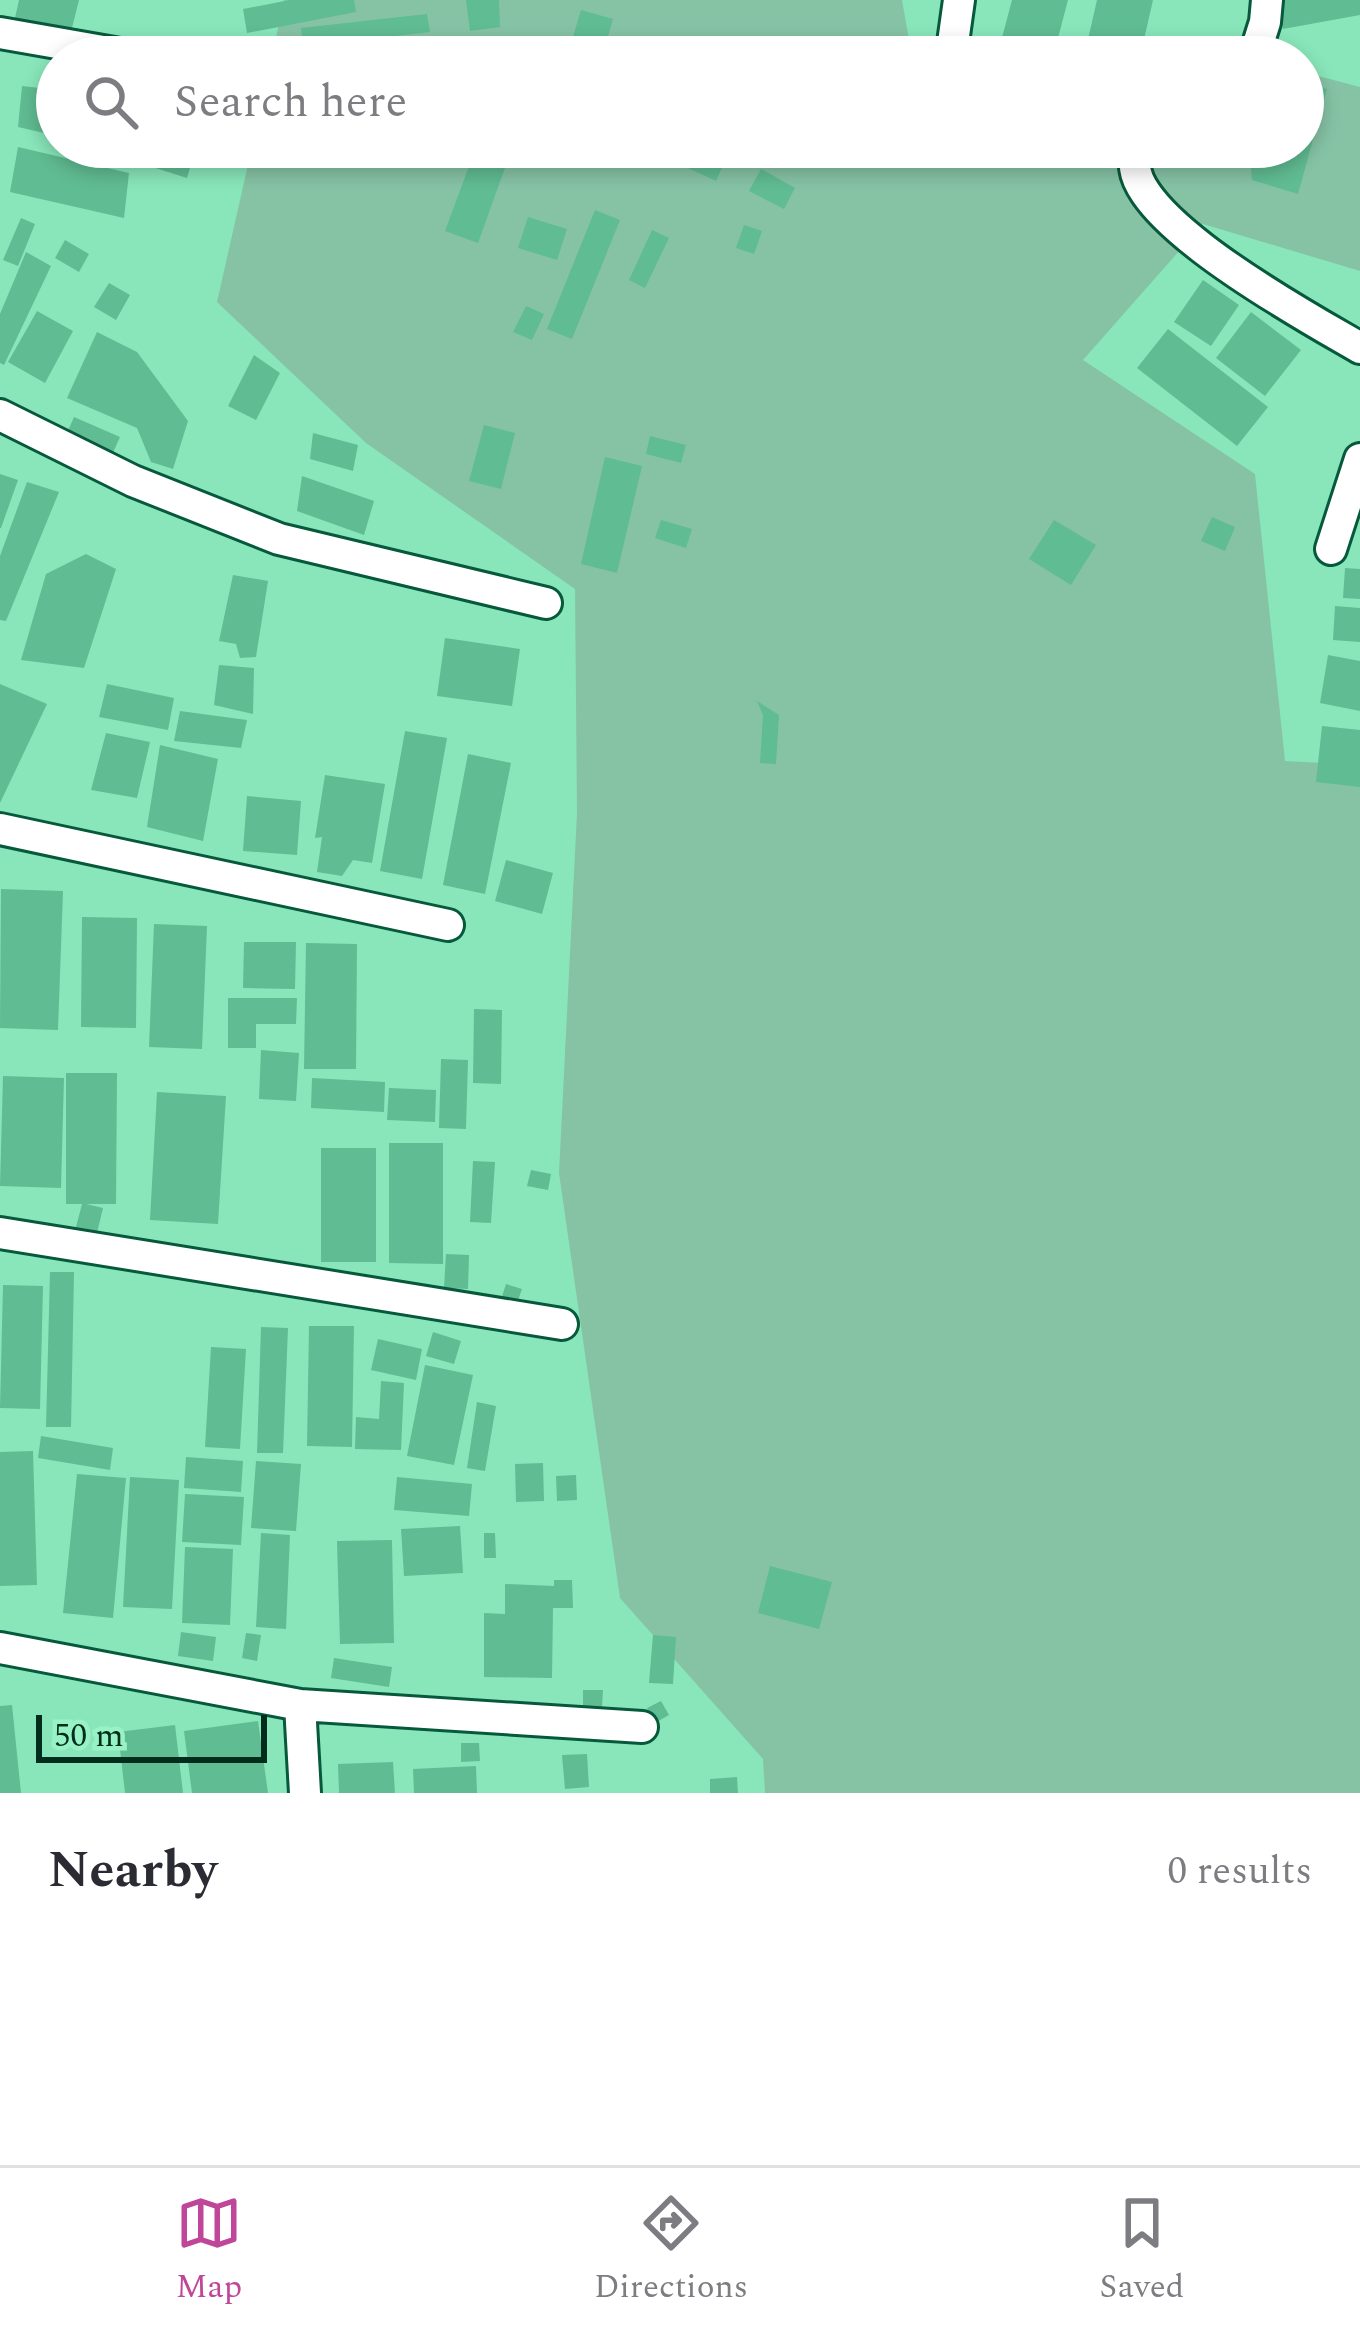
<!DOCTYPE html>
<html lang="en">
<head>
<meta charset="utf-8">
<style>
	body { margin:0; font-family:Spectral,serif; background:#f2f2f3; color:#2b2b33 }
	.scale { position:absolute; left:36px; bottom:30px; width:231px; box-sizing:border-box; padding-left:12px; border:6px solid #022c1c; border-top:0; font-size:33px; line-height:42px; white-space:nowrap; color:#022c1c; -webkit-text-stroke:9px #97f3c6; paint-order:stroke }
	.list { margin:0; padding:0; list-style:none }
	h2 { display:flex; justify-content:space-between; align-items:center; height:156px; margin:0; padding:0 48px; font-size:51px }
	h2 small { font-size:39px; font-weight:400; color:#7c7c81 }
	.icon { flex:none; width:66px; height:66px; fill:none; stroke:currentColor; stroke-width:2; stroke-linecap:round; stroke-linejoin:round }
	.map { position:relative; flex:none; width:1360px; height:1793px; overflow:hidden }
	.search { position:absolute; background:#fff; box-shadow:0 6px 18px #0003; left:36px; right:36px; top:36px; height:132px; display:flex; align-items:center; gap:30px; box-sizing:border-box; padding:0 42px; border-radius:66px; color:#7c7c81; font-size:45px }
	.sheet { height:372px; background:#fff }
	nav { display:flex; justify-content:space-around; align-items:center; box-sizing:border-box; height:168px; border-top:3px solid #e1e1e2; background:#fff; font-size:33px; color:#7c7c81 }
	nav a { display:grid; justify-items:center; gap:6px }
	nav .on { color:#c04699 }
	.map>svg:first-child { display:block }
	.green { fill:#86c3a5 }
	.building { fill:#60bc92 }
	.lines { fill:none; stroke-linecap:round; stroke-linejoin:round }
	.minor-casing { stroke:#07593c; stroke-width:36 }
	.minor { stroke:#fff; stroke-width:30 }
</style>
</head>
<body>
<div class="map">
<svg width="1360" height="1793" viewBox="0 0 1360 1793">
	<rect width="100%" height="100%" fill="#89e6ba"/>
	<path class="green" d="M 284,0 L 902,0 L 912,57 L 272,57 Z
		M 1303,72 L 1360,87 L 1360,271 L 1203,224 L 1083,360 L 1255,474 L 1285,761 L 1360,765 L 1360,1793 L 765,1793 L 763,1759 L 620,1598 L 559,1173 L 577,813 L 575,589 L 366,443 L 217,302 L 252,147 L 1303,147 Z"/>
	<path class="building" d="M 19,0 L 79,0 L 72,28 L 15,18 Z
		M 290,0 L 354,0 L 356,12 L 247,33 L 243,9 Z
		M 466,0 L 499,0 L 500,27 L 470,31 Z
		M 1012,0 L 1068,0 L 1053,57 L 1032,57 L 999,49 Z
		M 1097,0 L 1153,0 L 1140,57 L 1084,57 Z
		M 1278,0 L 1360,0 L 1360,15 L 1283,29 Z
		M 581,10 L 613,19 L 602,57 L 567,57 Z
		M 427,14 L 430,32 L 303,47 L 301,28 Z
		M 1303,82 L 1327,89 L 1298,194 L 1252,180 L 1251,168 L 1231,162 L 1235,147 L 1303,147 Z
		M 22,86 L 57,90 L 57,136 L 18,127 Z
		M 18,147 L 129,173 L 124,218 L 10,192 Z
		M 108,147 L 146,147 L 143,158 Z
		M 155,147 L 196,147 L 187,178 L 149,166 Z
		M 697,147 L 731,147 L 716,181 L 688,168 Z
		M 474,153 L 506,165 L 478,243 L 445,231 Z
		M 761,169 L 795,188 L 784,209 L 749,191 Z
		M 595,210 L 620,220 L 572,339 L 547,329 Z
		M 528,217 L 567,229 L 557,260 L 518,248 Z
		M 21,218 L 35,224 L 18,266 L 3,260 Z
		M 744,225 L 762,231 L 754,254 L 736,248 Z
		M 652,230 L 669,238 L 645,288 L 629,280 Z
		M 65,240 L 89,254 L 79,272 L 55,258 Z
		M 26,252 L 51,266 L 4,365 L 0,363 L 0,314 Z
		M 1203,280 L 1239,305 L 1211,346 L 1174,322 Z
		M 109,283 L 130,295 L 116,320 L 94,307 Z
		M 526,306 L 544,314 L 532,340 L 513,332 Z
		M 37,311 L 73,331 L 45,383 L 8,362 Z
		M 1251,312 L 1301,350 L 1265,396 L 1216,358 Z
		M 1168,329 L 1268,407 L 1237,446 L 1137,368 Z
		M 97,332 L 137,352 L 188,421 L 173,469 L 151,462 L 137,428 L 67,398 Z
		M 254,355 L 280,373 L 256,420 L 228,406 Z
		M 74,417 L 120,437 L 112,455 L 66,435 Z
		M 484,425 L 515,433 L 501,489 L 469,481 Z
		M 313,433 L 358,445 L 353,471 L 310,459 Z
		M 650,436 L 686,445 L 681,463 L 646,454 Z
		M 605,457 L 642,466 L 617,573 L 581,564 Z
		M 0,474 L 18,480 L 1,528 L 0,528 Z
		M 302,476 L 374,501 L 364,535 L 297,511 Z
		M 27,482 L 59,492 L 6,621 L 0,620 L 0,556 Z
		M 1212,517 L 1235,527 L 1225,551 L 1201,541 Z
		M 661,520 L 692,529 L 686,548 L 655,538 Z
		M 1054,520 L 1096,545 L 1071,585 L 1029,559 Z
		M 86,554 L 116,569 L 84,668 L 21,660 L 46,574 Z
		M 1345,568 L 1360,569 L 1360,599 L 1343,598 Z
		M 233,575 L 268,581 L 256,657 L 240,658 L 236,644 L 219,641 Z
		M 1335,606 L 1360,608 L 1360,642 L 1333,640 Z
		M 445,638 L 520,649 L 512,706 L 437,696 Z
		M 1328,655 L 1360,661 L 1360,711 L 1320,703 Z
		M 219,665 L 254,668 L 253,714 L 214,705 Z
		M 0,684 L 47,704 L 0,803 Z
		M 107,684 L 174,698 L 168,730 L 99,717 Z
		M 757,701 L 779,715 L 776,764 L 760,763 L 763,715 Z
		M 180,711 L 247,720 L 241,748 L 174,741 Z
		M 1322,726 L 1360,730 L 1360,787 L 1316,782 Z
		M 405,731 L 447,738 L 422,879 L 380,871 Z
		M 106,733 L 150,742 L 137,798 L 91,790 Z
		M 160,745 L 218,759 L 203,841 L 147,827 Z
		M 468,754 L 511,763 L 485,894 L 443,885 Z
		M 325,775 L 385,784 L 372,863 L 353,860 L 342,876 L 317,872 L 322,837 L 315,838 Z
		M 247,796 L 301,801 L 297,855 L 243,851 Z
		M 506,860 L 553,873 L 542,914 L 495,901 Z
		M 1,889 L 63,891 L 58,1030 L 0,1028 Z
		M 82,917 L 137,918 L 136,1028 L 81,1027 Z
		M 154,924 L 207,926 L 202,1049 L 149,1047 Z
		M 244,942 L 296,942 L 295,989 L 243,988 Z
		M 306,943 L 357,944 L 356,1069 L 304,1069 Z
		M 228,998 L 297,998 L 296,1024 L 256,1024 L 256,1048 L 228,1048 Z
		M 474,1009 L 502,1010 L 501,1084 L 473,1083 Z
		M 261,1050 L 299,1053 L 296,1101 L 259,1099 Z
		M 441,1059 L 468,1060 L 466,1129 L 439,1128 Z
		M 66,1073 L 117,1073 L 116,1204 L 86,1204 L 103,1208 L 96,1237 L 75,1231 L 82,1204 L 66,1204 Z
		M 3,1076 L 64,1078 L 61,1188 L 0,1186 Z
		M 312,1078 L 385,1082 L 384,1112 L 311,1108 Z
		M 389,1088 L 436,1090 L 435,1122 L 387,1120 Z
		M 157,1092 L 226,1096 L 218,1224 L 150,1220 Z
		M 389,1143 L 443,1143 L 443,1264 L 389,1263 Z
		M 321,1148 L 376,1148 L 376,1262 L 321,1262 Z
		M 473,1161 L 495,1162 L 491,1223 L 470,1222 Z
		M 531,1170 L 551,1174 L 548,1190 L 527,1186 Z
		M 446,1254 L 469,1255 L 468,1289 L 444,1288 Z
		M 50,1272 L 74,1272 L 71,1427 L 46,1427 Z
		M 506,1284 L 522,1289 L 515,1309 L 500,1303 Z
		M 3,1285 L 43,1286 L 40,1409 L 0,1408 Z
		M 309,1326 L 354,1326 L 352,1447 L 307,1446 Z
		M 261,1327 L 288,1328 L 283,1453 L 257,1453 Z
		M 433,1332 L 461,1341 L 454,1364 L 426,1356 Z
		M 378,1339 L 422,1349 L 416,1380 L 371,1370 Z
		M 211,1347 L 246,1349 L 240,1449 L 205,1447 Z
		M 425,1365 L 473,1375 L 454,1465 L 407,1456 Z
		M 381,1381 L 404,1383 L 401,1450 L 355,1449 L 356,1417 L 379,1419 Z
		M 477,1402 L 496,1406 L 485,1471 L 467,1468 Z
		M 41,1436 L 113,1448 L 110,1470 L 38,1458 Z
		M 33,1451 L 37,1585 L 0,1586 L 0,1452 Z
		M 186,1457 L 243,1461 L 241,1492 L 184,1488 Z
		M 256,1461 L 301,1464 L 296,1531 L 251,1528 Z
		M 543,1463 L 544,1501 L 516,1502 L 515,1464 Z
		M 77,1474 L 126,1478 L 113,1618 L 63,1613 Z
		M 576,1475 L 577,1500 L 557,1501 L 556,1476 Z
		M 130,1477 L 179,1480 L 172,1609 L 123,1607 Z
		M 397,1477 L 472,1484 L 469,1516 L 394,1510 Z
		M 185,1494 L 244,1497 L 241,1545 L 182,1542 Z
		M 460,1526 L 463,1573 L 404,1576 L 401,1529 Z
		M 261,1533 L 290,1535 L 286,1629 L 256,1627 Z
		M 484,1533 L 495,1533 L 496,1558 L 484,1558 Z
		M 392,1540 L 394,1643 L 340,1644 L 337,1541 Z
		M 185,1547 L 233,1549 L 230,1625 L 182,1623 Z
		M 770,1566 L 832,1582 L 819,1629 L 758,1613 Z
		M 554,1580 L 572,1580 L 573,1608 L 553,1608 L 552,1678 L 484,1677 L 484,1613 L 505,1614 L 505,1584 L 554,1586 Z
		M 181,1632 L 216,1637 L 213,1661 L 178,1656 Z
		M 246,1633 L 261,1635 L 257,1661 L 242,1658 Z
		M 653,1635 L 676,1637 L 673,1684 L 649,1683 Z
		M 334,1658 L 392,1667 L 389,1687 L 331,1678 Z
		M 583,1690 L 603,1690 L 602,1707 L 583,1706 Z
		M 661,1701 L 669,1715 L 655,1723 L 647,1708 Z
		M 12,1705 L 21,1793 L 0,1793 L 0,1706 Z
		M 258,1721 L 268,1793 L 192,1793 L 184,1731 Z
		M 175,1725 L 183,1793 L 125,1793 L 118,1732 Z
		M 461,1743 L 479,1743 L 480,1761 L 461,1762 Z
		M 587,1754 L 589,1787 L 565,1789 L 562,1755 Z
		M 393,1762 L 395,1793 L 339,1793 L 338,1764 Z
		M 476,1766 L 477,1793 L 414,1793 L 413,1769 Z
		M 737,1777 L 738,1793 L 710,1793 L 710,1779 Z"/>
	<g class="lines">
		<defs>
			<path id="minor" d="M 0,33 L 137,57
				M 951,57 L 959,0
				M 1254,57 L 1265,22 L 1267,0
				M 1141,147 C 1095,204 1320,324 1360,348
				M 0,415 L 133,481 L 279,539 L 546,603
				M 1331,549 L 1360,459
				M 0,829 L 448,925
				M 0,1233 L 562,1324
				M 0,1648 L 300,1705 L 642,1727
				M 300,1705 L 305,1793"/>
		</defs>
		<use href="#minor" class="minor-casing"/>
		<use href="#minor" class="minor"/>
	</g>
</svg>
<div class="scale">50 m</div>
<div class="search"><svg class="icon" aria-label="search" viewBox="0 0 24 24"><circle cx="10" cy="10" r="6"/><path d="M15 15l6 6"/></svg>Search here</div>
</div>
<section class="sheet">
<h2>Nearby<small>0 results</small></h2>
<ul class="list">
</ul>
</section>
<nav>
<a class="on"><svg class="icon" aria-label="map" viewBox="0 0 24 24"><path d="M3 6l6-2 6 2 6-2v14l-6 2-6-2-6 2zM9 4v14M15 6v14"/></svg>Map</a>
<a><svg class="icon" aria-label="directions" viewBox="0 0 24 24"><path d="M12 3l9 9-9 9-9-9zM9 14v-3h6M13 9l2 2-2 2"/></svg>Directions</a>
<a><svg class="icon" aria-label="saved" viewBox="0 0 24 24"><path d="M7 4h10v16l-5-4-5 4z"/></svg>Saved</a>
</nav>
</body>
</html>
